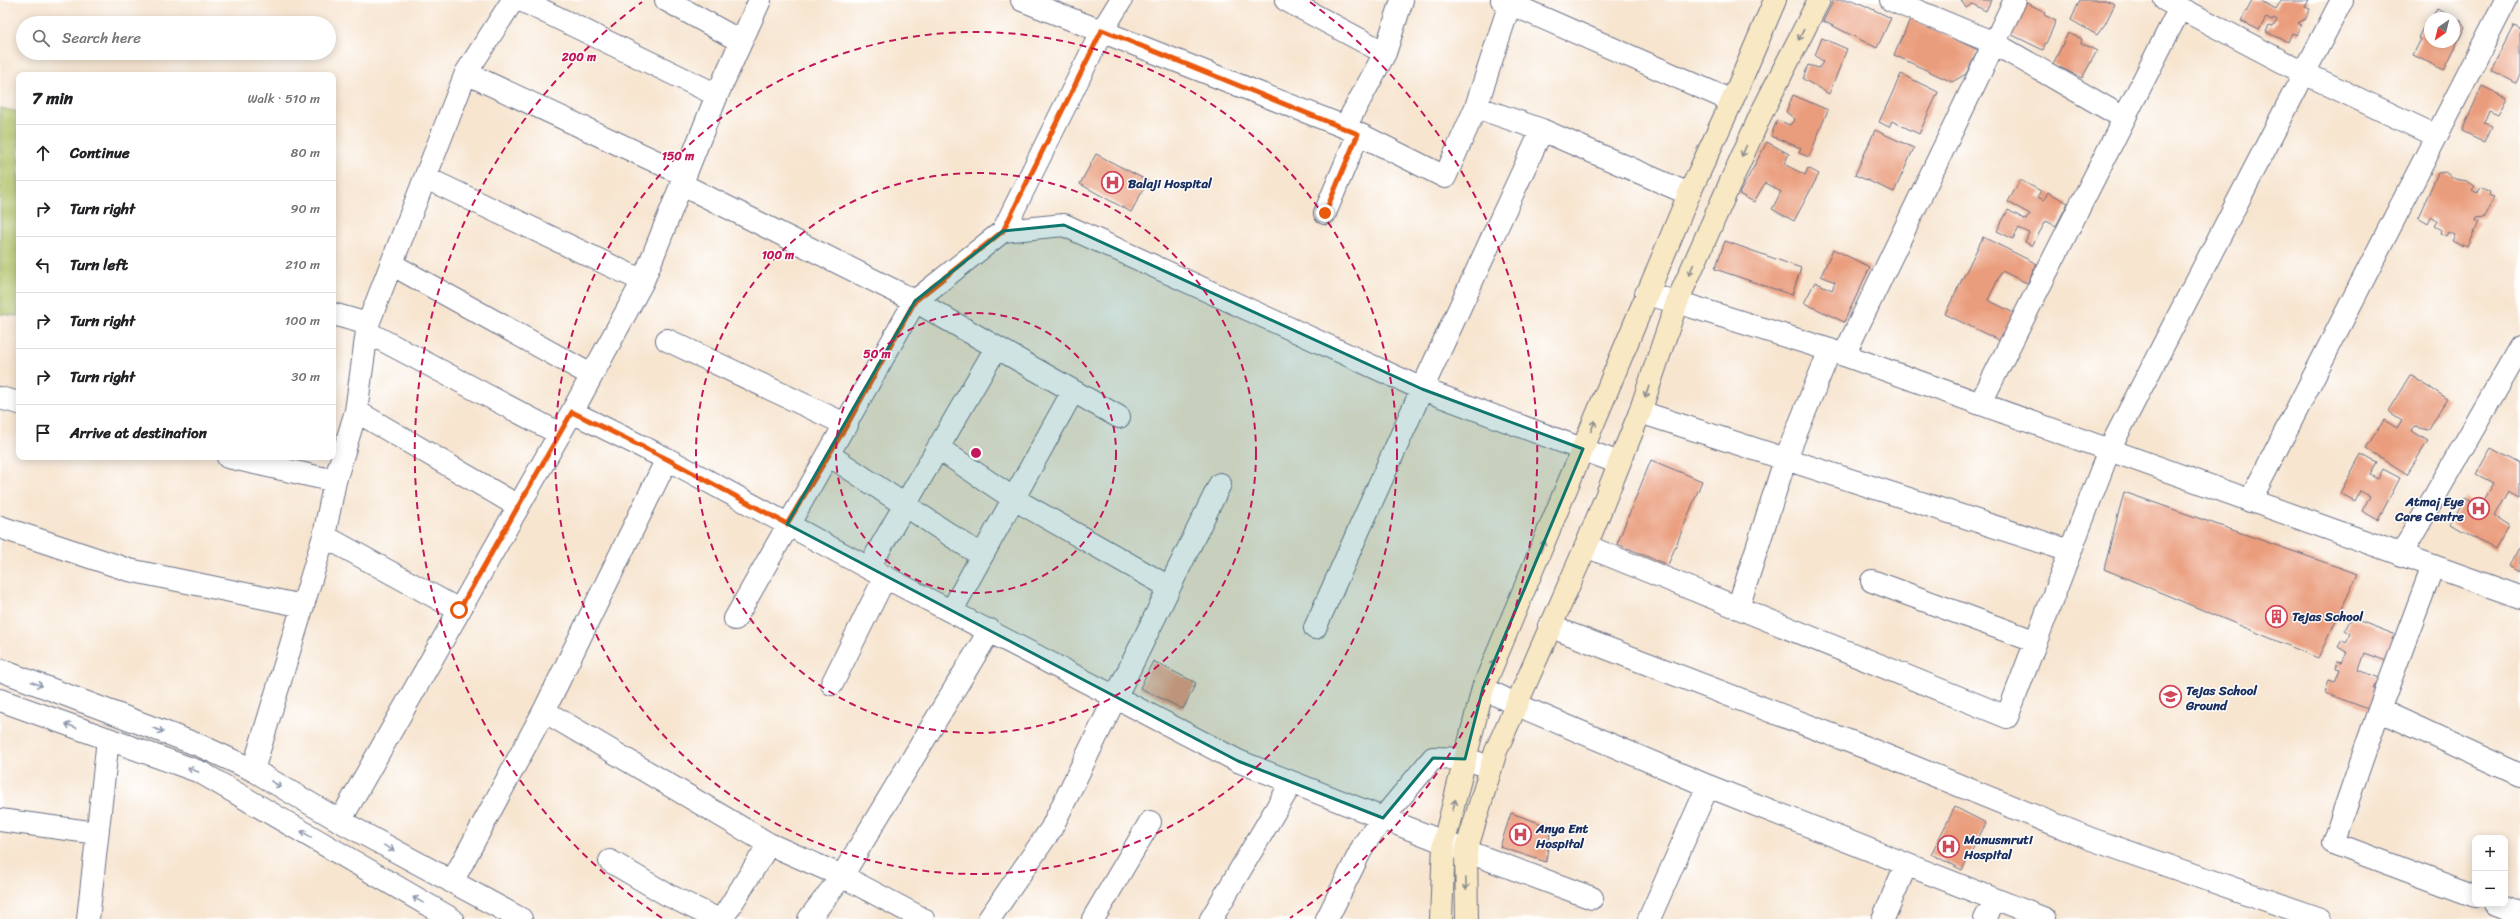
<!DOCTYPE html>
<html lang="en">
<head>
<meta charset="utf-8">
<style>
	body { margin:0; font-family:Sriracha,sans-serif; background:#f6f6f6; color:#202124 }
	.controls { position:absolute; right:12px; bottom:12px; display:grid; overflow:hidden; border-radius:8px; box-shadow:0 2px 10px #0003 }
	.controls button { width:36px; height:36px; display:grid; place-items:center; padding:0; border:0; border-bottom:1px solid #e0e0e0; background:#fff; color:#202124; font:20px sans-serif }
	.compass { position:absolute; left:2424px; top:12px; width:36px; height:36px; border-radius:50%; background:#fff; box-shadow:0 2px 10px #0003; rotate:215deg }
	.stop { position:absolute; width:12px; height:12px; margin:-9px; border:3px solid #ea580c; border-radius:50%; background:#fff }
	.stop.end { background:#ea580c; border-color:#fff; box-shadow:0 1px 4px #0008 }
	.list { margin:0; padding:0; list-style:none }
	h2 { display:flex; justify-content:space-between; align-items:center; height:52px; margin:0; padding:0 16px; font-size:17px }
	h2 small { font-size:13px; font-weight:400; color:#757577 }
	.list li { display:grid; grid-template-columns:26px 1fr auto; gap:12px; align-items:center; box-sizing:border-box; height:56px; padding:0 16px; border-top:1px solid #e0e0e0 }
	.list b { display:block; font-size:15px; white-space:nowrap }
	.list em { font-size:13px; font-style:normal; color:#757577 }
	.icon { flex:none; width:22px; height:22px; fill:none; stroke:currentColor; stroke-width:2; stroke-linecap:round; stroke-linejoin:round }
	.map { position:relative; flex:none; width:2520px; height:919px; overflow:hidden }
	.search { position:absolute; background:#fff; box-shadow:0 2px 10px #0003; left:16px; top:16px; width:320px; height:44px; display:flex; align-items:center; gap:10px; box-sizing:border-box; padding:0 14px; border-radius:22px; color:#757577; font-size:15px }
	.panel { position:absolute; background:#fff; box-shadow:0 2px 10px #0003; left:16px; top:72px; width:320px; height:388px; border-radius:8px }
	.map>svg:first-child { display:block }
	.green { fill:#aec165; stroke:#647862 }
	.building { fill:#ea9d7d }
	.lines { fill:none; stroke-linecap:round; stroke-linejoin:round }
	.minor-casing { stroke:#686f86; stroke-width:24 }
	.tertiary-casing { stroke:#686f86; stroke-width:24 }
	.secondary-casing { stroke:#686f86; stroke-width:24 }
	.minor { stroke:#fff; stroke-width:22 }
	.tertiary { stroke:#fff; stroke-width:22 }
	.secondary { stroke:#f8e8c3; stroke-width:22 }
	.oneway { stroke:#8a8c90 }
	.oneway2 { stroke:#8d97ae }
	.route { stroke:#ea580c; stroke-width:5 }
	.marked { fill:#0f766e; fill-opacity:0.2; stroke:#0f766e; stroke-width:3; stroke-linejoin:round }
	.ring { fill:none; stroke:#c2185b; stroke-width:2; stroke-dasharray:7 5 }
	.labels { text-anchor:middle; dominant-baseline:central; stroke-width:3; stroke-linejoin:round; paint-order:stroke }
	.poi-label { font-size:13px; font-weight:bold; fill:#1b2f5e; stroke:#fff; text-anchor:start }
	.centre { fill:#c2185b; stroke:#fff; stroke-width:2 }
	.ring-label { font-size:12px; text-anchor:middle; font-weight:bold; fill:#c2185b; stroke:#fff; stroke-width:3; stroke-linejoin:round; paint-order:stroke }
</style>
</head>
<body>
<div class="map">
<svg width="2520" height="919" viewBox="0 0 2520 919">
	<rect width="100%" height="100%" fill="#fff"/>
	<filter id="ink" filterUnits="userSpaceOnUse"><feTurbulence type="fractalNoise" baseFrequency=".025" numOctaves="2"/><feDisplacementMap in="SourceGraphic" scale="8" xChannelSelector="R" yChannelSelector="G"/><feConvolveMatrix kernelMatrix="1 2 1 2 8 2 1 2 1" color-interpolation-filters="sRGB"/></filter>
	<filter id="wash" filterUnits="userSpaceOnUse"><feTurbulence type="fractalNoise" baseFrequency=".012" numOctaves="4" result="noise"/><feDisplacementMap in="SourceGraphic" scale="16" xChannelSelector="R" yChannelSelector="G"/><feGaussianBlur stdDeviation="0.9" result="paint"/><feColorMatrix in="noise" values="0 0 0 0 0 0 0 0 0 0 0 0 0 0 0 0 0 1.4 0 .05"/><feComposite in="paint" operator="in"/></filter>
	<g filter="url(#wash)">
		<rect width="100%" height="100%" fill="#f7e5d0"/>
		<path class="green" d="M 0,108 L 19,112 L 19,316 L 0,314 Z"/>
		<g id="blocks">
			<path class="building" d="M 1834,0 L 1853,0 L 1891,18 L 1877,48 L 1823,21 Z
				M 1961,0 L 1991,0 L 1986,11 L 1972,4 L 1966,8 Z
				M 2021,0 L 2045,12 L 2044,15 L 2056,21 L 2043,50 L 2004,31 Z
				M 2080,0 L 2105,0 L 2115,4 L 2105,24 L 2097,35 L 2071,20 Z
				M 2252,0 L 2259,0 L 2276,9 L 2281,0 L 2309,0 L 2305,7 L 2310,9 L 2305,19 L 2298,23 L 2301,25 L 2297,35 L 2292,33 L 2288,42 L 2266,32 L 2269,26 L 2273,27 L 2277,20 L 2274,18 L 2272,21 L 2266,18 L 2259,30 L 2241,21 Z
				M 2437,9 L 2461,21 L 2465,27 L 2444,70 L 2413,55 L 2421,39 L 2418,38 L 2426,21 L 2430,22 L 2430,42 L 2454,42 L 2454,18 L 2432,18 Z
				M 1911,18 L 1978,50 L 1966,74 L 1952,82 L 1894,55 Z
				M 2514,25 L 2520,28 L 2520,75 L 2516,83 L 2491,70 Z
				M 2068,33 L 2082,39 L 2081,43 L 2097,51 L 2082,78 L 2053,64 Z
				M 1822,38 L 1847,49 L 1829,94 L 1803,79 L 1808,65 L 1819,68 L 1823,62 L 1815,55 Z
				M 1901,74 L 1938,92 L 1919,134 L 1892,121 L 1889,127 L 1879,122 Z
				M 2482,86 L 2507,98 L 2498,114 L 2489,110 L 2484,123 L 2492,126 L 2485,142 L 2462,131 Z
				M 1793,95 L 1828,110 L 1809,157 L 1799,153 L 1801,148 L 1771,136 L 1777,120 L 1790,125 L 1795,119 L 1786,112 Z
				M 1875,130 L 1914,148 L 1894,192 L 1855,175 Z
				M 1767,142 L 1789,154 L 1784,164 L 1805,175 L 1808,168 L 1819,174 L 1794,221 L 1772,209 L 1781,192 L 1765,183 L 1754,202 L 1739,194 Z
				M 1096,154 L 1148,181 L 1131,212 L 1080,184 Z
				M 2445,172 L 2455,179 L 2467,181 L 2475,186 L 2472,190 L 2477,193 L 2480,187 L 2490,192 L 2489,195 L 2494,198 L 2483,217 L 2476,218 L 2475,221 L 2479,222 L 2468,246 L 2463,244 L 2462,246 L 2452,241 L 2455,235 L 2448,232 L 2446,236 L 2440,233 L 2441,230 L 2434,226 L 2437,221 L 2431,217 L 2428,223 L 2418,217 L 2438,173 Z
				M 2020,180 L 2041,191 L 2037,197 L 2044,200 L 2048,192 L 2068,203 L 2056,226 L 2046,221 L 2032,246 L 2025,242 L 2029,233 L 2019,228 L 2013,239 L 1997,231 L 2008,210 L 2026,220 L 2030,214 L 2008,202 Z
				M 1983,237 L 2037,264 L 2027,283 L 2002,271 L 1988,300 L 2014,313 L 2000,341 L 1945,314 Z
				M 1725,241 L 1801,268 L 1792,295 L 1715,269 Z
				M 1833,249 L 1870,267 L 1844,322 L 1804,303 L 1815,282 L 1832,290 L 1835,282 L 1821,276 Z
				M 2410,375 L 2448,399 L 2428,430 L 2415,427 L 2412,431 L 2428,441 L 2407,474 L 2366,448 L 2384,420 L 2397,428 L 2402,420 L 2388,411 Z
				M 2491,448 L 2520,464 L 2520,497 L 2509,491 L 2495,516 L 2509,525 L 2495,550 L 2451,524 L 2465,499 L 2479,507 L 2493,483 L 2476,474 Z
				M 2361,454 L 2377,463 L 2370,475 L 2378,479 L 2383,469 L 2400,478 L 2378,520 L 2362,511 L 2370,496 L 2360,491 L 2355,501 L 2340,493 Z
				M 1651,460 L 1702,481 L 1668,565 L 1617,544 Z
				M 2124,492 L 2358,574 L 2318,658 L 2104,569 Z
				M 2520,546 L 2520,572 L 2509,566 Z
				M 2350,620 L 2357,620 L 2396,635 L 2386,661 L 2365,653 L 2359,670 L 2382,679 L 2381,684 L 2375,685 L 2373,689 L 2378,691 L 2371,710 L 2325,693 L 2329,680 L 2335,682 L 2340,669 L 2335,668 L 2337,661 L 2342,662 L 2348,653 L 2338,647 L 2342,640 L 2346,643 L 2351,634 L 2345,630 Z
				M 1153,661 L 1196,683 L 1183,709 L 1140,688 Z
				M 1955,807 L 1986,823 L 1962,870 L 1931,854 Z
				M 1511,813 L 1551,827 L 1546,862 L 1500,847 Z"/>
		</g>
	</g>
	<g filter="url(#ink)">
		<use href="#blocks" fill-opacity="0" stroke="#686f86" stroke-width="1"/>
		<g class="lines">
			<defs>
				<path id="minor" d="M 521,0 L 717,95
					M 666,0 L 740,41
					M 1022,0 L 1345,127 L 1445,177 L 1476,107 L 1511,0
					M 1286,0 L 1385,53
					M 1502,0 L 1732,101
					M 1891,0 L 1994,43 L 2124,118
					M 2165,0 L 2304,73 L 2436,136
					M 466,73 L 685,175
					M 1476,107 L 1542,130 L 1689,194
					M 1345,127 L 1385,53 L 1402,0
					M 426,178 L 643,281
					M 681,184 L 915,301 L 1003,231 L 1064,225 L 1422,389 L 1619,463
					M 1325,213 L 1358,134
					M 1003,231 L 1102,31 L 1121,0
					M 393,265 L 591,375
					M 333,314 L 368,324
					M 367,332 L 560,434
					M 667,340 L 847,425
					M 1844,355 L 2015,0
					M 0,398 L 19,403
					M 1980,404 L 2180,8
					M 356,411 L 518,506
					M 572,412 L 667,459 L 885,577 L 1238,761 L 1466,851 L 1592,898
					M 1640,412 L 2070,551
					M 938,448 L 1014,499 L 1169,587
					M 829,455 L 982,556
					M 228,457 L 335,481
					M 2250,501 L 2506,0
					M 0,527 L 129,570 L 303,606
					M 324,536 L 459,610
					M 1586,546 L 2007,717 L 2109,450 L 2342,0
					M 2401,555 L 2520,347
					M 2433,566 L 2379,710 L 2333,843 L 2475,896
					M 869,567 L 996,348
					M 1872,581 L 2034,641
					M 1738,608 L 1785,460 L 1830,350
					M 952,610 L 1073,391
					M 735,619 L 915,301 L 1119,417
					M 1549,626 L 1877,752 L 2091,839 L 2321,919
					M 1315,628 L 1422,389 L 1542,130
					M 832,684 L 885,577
					M 1483,688 L 1515,704 L 1708,786 L 2045,919
					M 2379,710 L 2520,775
					M 544,711 L 769,844 L 842,876 L 923,919
					M 253,770 L 324,536 L 335,481 L 356,411 L 368,324 L 466,73 L 513,0
					M 0,820 L 97,833
					M 340,821 L 572,412 L 643,281 L 717,95 L 760,0
					M 610,861 L 666,894 L 717,919
					M 452,882 L 544,711 L 667,459
					M 2496,904 L 2520,913
					M 88,919 L 108,739
					M 722,919 L 769,844
					M 809,919 L 842,876 L 990,630
					M 989,919 L 1051,829 L 1220,484
					M 1093,919 L 1150,822
					M 1211,919 L 1291,784
					M 1327,919 L 1364,844 L 1383,818 L 1433,758 L 1465,759 L 1491,767
					M 1649,919 L 1708,786
					M 1883,919 L 1906,865
					M 1985,919 L 1995,900"/>
				<path id="tertiary" d="M 1646,294 L 1677,302 L 1830,350 L 2520,597
					M 0,670 L 201,746 L 253,770 L 340,821 L 521,919
					M 0,700 L 200,772 L 452,919"/>
				<path id="secondary" d="M 1441,919 L 1444,842 L 1483,688 L 1689,194 L 1732,101 L 1775,0
					M 1467,919 L 1466,851 L 1496,751 L 1586,546 L 1640,412 L 1677,302 L 1761,114 L 1819,0"/>
			</defs>
			<use href="#minor" class="minor-casing"/>
			<use href="#tertiary" class="tertiary-casing"/>
			<use href="#secondary" class="secondary-casing"/>
			<use href="#minor" class="minor"/>
			<use href="#tertiary" class="tertiary"/>
			<use href="#secondary" class="secondary"/>
		</g>
		<defs><path id="oneway-shaft" d="M-6 0H5M1.5-3L5.5 0L1.5 3" fill="none" stroke-width="1.6" stroke-linecap="round" stroke-linejoin="round"/></defs>
		<g class="oneway">
			<use href="#oneway-shaft" transform="translate(1801 35) rotate(117)"/>
			<use href="#oneway-shaft" transform="translate(1744 151) rotate(114)"/>
			<use href="#oneway-shaft" transform="translate(1691 270) rotate(113)"/>
			<use href="#oneway-shaft" transform="translate(1647 392) rotate(108)"/>
			<use href="#oneway-shaft" transform="translate(1593 426) rotate(-68)"/>
			<use href="#oneway-shaft" transform="translate(1543 546) rotate(-67)"/>
			<use href="#oneway-shaft" transform="translate(1492 666) rotate(-67)"/>
			<use href="#oneway-shaft" transform="translate(1454 805) rotate(-76)"/>
			<use href="#oneway-shaft" transform="translate(1466 884) rotate(89)"/>
		</g>
		<g class="oneway2">
			<use href="#oneway-shaft" transform="translate(37 684) rotate(21)"/>
			<use href="#oneway-shaft" transform="translate(71 726) rotate(-160)"/>
			<use href="#oneway-shaft" transform="translate(158 730) rotate(21)"/>
			<use href="#oneway-shaft" transform="translate(193 770) rotate(-160)"/>
			<use href="#oneway-shaft" transform="translate(276 784) rotate(30)"/>
			<use href="#oneway-shaft" transform="translate(306 834) rotate(-149)"/>
			<use href="#oneway-shaft" transform="translate(389 848) rotate(29)"/>
			<use href="#oneway-shaft" transform="translate(418 900) rotate(-151)"/>
		</g>
	</g>
	<g class="lines" filter="url(#ink)">
		<path class="route" d="M 459,610 L 572,412 L 667,459 L 787,524 L 847,425 L 915,301 L 1003,231 L 1102,30 L 1358,134 L 1325,213"/>
	</g>
	<path class="marked" d="M 1064,225 L 1422,389 L 1583,449 L 1483,688 L 1465,759 L 1433,758 L 1383,818 L 1238,761 L 787,524 L 915,301 L 1003,231 Z"/>
	<g class="ring">
		<circle cx="976" cy="453" r="140"/>
		<circle cx="976" cy="453" r="280"/>
		<circle cx="976" cy="453" r="421"/>
		<path d="M662 918A561 561 0 0 1 642 2M1310 2A561 561 0 0 1 1290 918"/>
	</g>
	<defs>
		<symbol id="hospital-ring" viewBox="-11 -11 22 22"><circle r="9.5" fill="#fff" stroke="#d1495b" stroke-width="1.5"/><path d="M-5-5h3v3.5h4V-5h3V5h-3V1.5h-4V5h-3Z" fill="#d1495b"/></symbol>
		<symbol id="building-ring" viewBox="-11 -11 22 22"><circle r="9.5" fill="#fff" stroke="#d1495b" stroke-width="1.5"/><path d="M-4-6H4V6H1V3H-1V6H-4ZM-2.5-4.3h1.7v1.8h-1.7ZM.8-4.3h1.7v1.8H.8ZM-2.5-1h1.7V.8h-1.7ZM.8-1h1.7V.8H.8Z" fill="#d1495b"/></symbol>
		<symbol id="school-ring" viewBox="-11 -11 22 22"><circle r="9.5" fill="#fff" stroke="#d1495b" stroke-width="1.5"/><path d="M0-5L7-2L0 1L-7-2ZM-4 1L0 2.5L4 1V4Q0 6-4 4Z" fill="#d1495b"/></symbol>
	</defs>
	<g fill-rule="evenodd">
		<use href="#hospital-ring" x="1100" y="170" width="25" height="25"/>
		<use href="#hospital-ring" x="2466" y="496" width="25" height="25"/>
		<use href="#building-ring" x="2264" y="604" width="25" height="25"/>
		<use href="#school-ring" x="2158" y="684" width="25" height="25"/>
		<use href="#hospital-ring" x="1508" y="822" width="25" height="25"/>
		<use href="#hospital-ring" x="1936" y="834" width="25" height="25"/>
	</g>
	<g class="labels">
		<g class="poi-label">
			<text x="1128" y="183">Balaji Hospital</text>
			<text x="2464" y="501" text-anchor="end">Atmaj Eye<tspan x="2464" dy="15">Care Centre</tspan></text>
			<text x="2292" y="616">Tejas School</text>
			<text x="2186" y="690">Tejas School<tspan x="2186" dy="15">Ground</tspan></text>
			<text x="1536" y="828">Anya Ent<tspan x="1536" dy="15">Hospital</tspan></text>
			<text x="1964" y="839">Manusmruti<tspan x="1964" dy="15">Hospital</tspan></text>
		</g>
	</g>
	<circle cx="976" cy="453" r="6" class="centre"/>
	<g class="ring-label">
		<text x="579" y="61">200 m</text>
		<text x="678" y="160">150 m</text>
		<text x="778" y="259">100 m</text>
		<text x="877" y="358">50 m</text>
	</g>
</svg>
<div class="controls">
<button>+</button>
<button>−</button>
</div>
<svg class="compass" viewBox="-18 -18 36 36"><path d="M0-13l5 13h-10z" fill="#e53935"/><path d="M0 13l5-13h-10z" fill="#757577"/></svg>
<div class="stop" style="left:459px;top:610px"></div>
<div class="stop end" style="left:1325px;top:213px"></div>
<div class="search"><svg class="icon" aria-label="search" viewBox="0 0 24 24"><circle cx="10" cy="10" r="6"/><path d="M15 15l6 6"/></svg>Search here</div>
<section class="panel">
<h2>7 min<small>Walk · 510 m</small></h2>
<ul class="list">
<li><svg class="icon" aria-label="ahead" viewBox="0 0 24 24"><path d="M12 20V5M6 11l6-6 6 6"/></svg><div><b>Continue</b></div><em>80 m</em></li>
<li><svg class="icon" aria-label="right" viewBox="0 0 24 24"><path d="M7 20v-9h11M14 6l5 5-5 5"/></svg><div><b>Turn right</b></div><em>90 m</em></li>
<li><svg class="icon" aria-label="left" viewBox="0 0 24 24"><path d="M17 20v-9H6M10 6l-5 5 5 5"/></svg><div><b>Turn left</b></div><em>210 m</em></li>
<li><svg class="icon" aria-label="right" viewBox="0 0 24 24"><path d="M7 20v-9h11M14 6l5 5-5 5"/></svg><div><b>Turn right</b></div><em>100 m</em></li>
<li><svg class="icon" aria-label="right" viewBox="0 0 24 24"><path d="M7 20v-9h11M14 6l5 5-5 5"/></svg><div><b>Turn right</b></div><em>30 m</em></li>
<li><svg class="icon" aria-label="arrive" viewBox="0 0 24 24"><path d="M6 21V4h12l-3 4 3 4H6"/></svg><div><b>Arrive at destination</b></div></li>
</ul>
</section>
</div>
</body>
</html>
